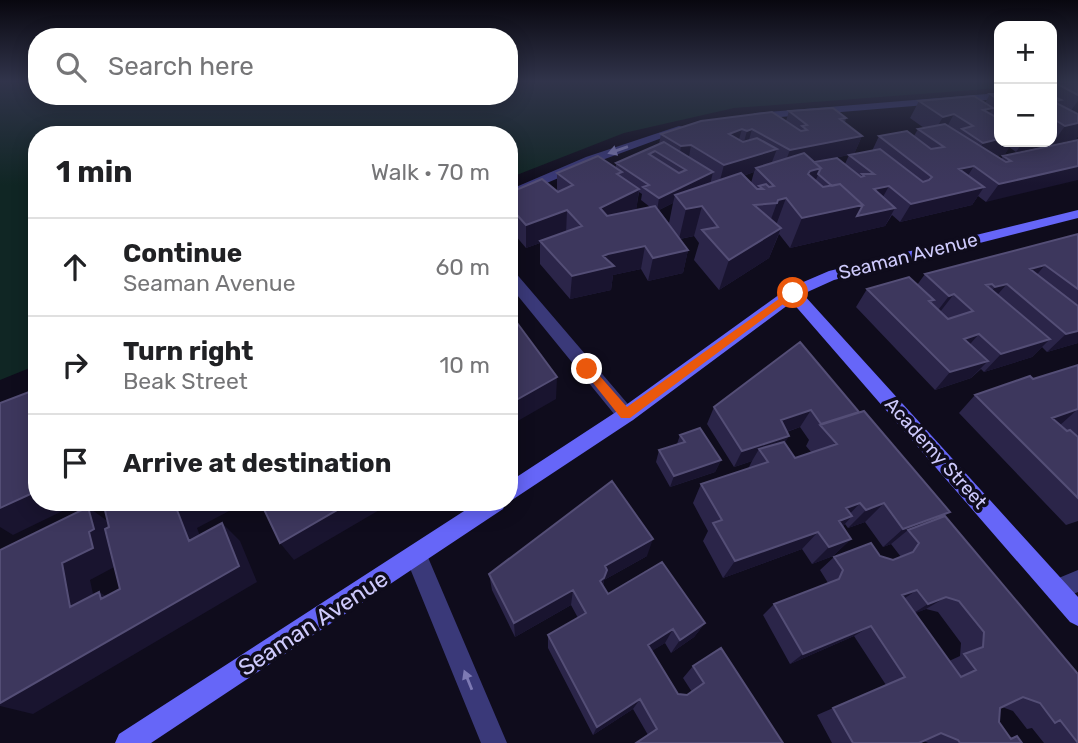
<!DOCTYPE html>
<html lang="en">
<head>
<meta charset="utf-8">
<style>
	body { margin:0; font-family:Rubik,sans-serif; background:#f2f2f2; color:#202124 }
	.controls { position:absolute; right:21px; top:21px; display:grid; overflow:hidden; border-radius:14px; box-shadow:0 4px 18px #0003 }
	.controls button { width:63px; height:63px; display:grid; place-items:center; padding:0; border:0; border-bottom:2px solid #e0e0e0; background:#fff; color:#202124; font:35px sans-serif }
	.stop { position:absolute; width:21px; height:21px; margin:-16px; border:5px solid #ea580c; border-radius:50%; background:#fff }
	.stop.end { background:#ea580c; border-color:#fff; box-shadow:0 2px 7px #0008 }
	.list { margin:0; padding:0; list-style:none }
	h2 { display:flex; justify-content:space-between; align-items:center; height:91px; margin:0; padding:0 28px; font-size:30px }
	h2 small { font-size:23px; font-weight:400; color:#757577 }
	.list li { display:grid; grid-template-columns:46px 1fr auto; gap:21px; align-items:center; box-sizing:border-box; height:98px; padding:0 28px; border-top:2px solid #e0e0e0 }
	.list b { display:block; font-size:26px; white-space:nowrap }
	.list p { margin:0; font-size:23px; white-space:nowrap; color:#757577 }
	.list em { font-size:23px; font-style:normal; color:#757577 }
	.icon { flex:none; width:38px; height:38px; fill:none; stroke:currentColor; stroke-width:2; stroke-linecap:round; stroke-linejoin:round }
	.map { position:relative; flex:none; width:1078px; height:743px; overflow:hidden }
	.search { position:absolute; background:#fff; box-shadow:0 4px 18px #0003; left:28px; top:28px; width:490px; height:77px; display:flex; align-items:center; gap:18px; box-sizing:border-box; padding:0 24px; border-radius:28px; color:#757577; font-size:26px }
	.panel { position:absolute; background:#fff; box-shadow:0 4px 18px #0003; left:28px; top:126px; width:490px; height:385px; border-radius:28px }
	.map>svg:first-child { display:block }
	.green { fill:#102624 }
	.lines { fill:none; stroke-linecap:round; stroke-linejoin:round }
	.street { fill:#3a3979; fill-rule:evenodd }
	.secondary { fill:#6666f8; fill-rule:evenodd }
	.wall { fill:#2b2549; fill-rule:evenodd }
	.shaded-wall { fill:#19142f }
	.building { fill:#3d375d; stroke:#544e76; stroke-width:2; fill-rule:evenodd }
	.oneway { fill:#7d7ab4 }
	.route { fill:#ea580c }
	.labels { text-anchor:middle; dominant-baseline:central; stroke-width:7; stroke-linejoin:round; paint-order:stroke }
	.street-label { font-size:19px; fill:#cecafc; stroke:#0f0c1c }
	.near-street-label { font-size:23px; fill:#cecafc; stroke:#0f0c1c }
</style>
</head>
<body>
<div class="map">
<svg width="1078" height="743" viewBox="0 0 1078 743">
	<rect width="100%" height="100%" fill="#0f0c1c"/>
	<path class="green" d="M 0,81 L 37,81 L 37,96 L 509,96 L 509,81 L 999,81 L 999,88 L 734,108 L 624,133 L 509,178 L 509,135 L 37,135 L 37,365 L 0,380 Z"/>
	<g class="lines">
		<path class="street" d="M 999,93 L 999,99 L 755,119 L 749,116 L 755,113 Z
			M 679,126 L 689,128 L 594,163 L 509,199 L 509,190 L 586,157 Z
			M 509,270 L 514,271 L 633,410 L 635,415 L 633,420 L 626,423 L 619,420 L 509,285 Z
			M 416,545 L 424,548 L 507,743 L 481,743 L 405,556 L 408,548 Z
			M 1078,570 L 1078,592 L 1057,601 L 1049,598 L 1046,590 L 1049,582 Z"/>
		<path class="secondary" d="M 1078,210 L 1078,218 L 834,280 L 803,294 L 1078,597 L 1078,626 L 1070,622 L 792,302 L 633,420 L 509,502 L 509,482 L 619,410 L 787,289 L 829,271 Z
			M 478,502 L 506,502 L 503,509 L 151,743 L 115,743 L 119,734 Z"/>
	</g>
	<path class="wall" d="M 1052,81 L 1078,81 L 1078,136 L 1076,139 L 1052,144 L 1049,142 L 1052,142 Z
		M 990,94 L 999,94 L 999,142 L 1044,142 L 1041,146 L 1016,152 L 1009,147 L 1005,154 L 996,156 L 1001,159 L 1003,156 L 1078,140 L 986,202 L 978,196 L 972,205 L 900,222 L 892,215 L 885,226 L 790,248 L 779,234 L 769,258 L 719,290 L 694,260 L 699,243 L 694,236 L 680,239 L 688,250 L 683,273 L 648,281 L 641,269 L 613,275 L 611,290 L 570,299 L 540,264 L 540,243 L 526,248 L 509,228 L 509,193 L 557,191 L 557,173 L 616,168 L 616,163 L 659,144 L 661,134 L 786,121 L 789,111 L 846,118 L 845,123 L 862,136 L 854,154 L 813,162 L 845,164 L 849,155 L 872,151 L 879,136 L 914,136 L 918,129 L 924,128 L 910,118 L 919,101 L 985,103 ZM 754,172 L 751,183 L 743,176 ZM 639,192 L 642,194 L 641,200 L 650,207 L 636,210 ZM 673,203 L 669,223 L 659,210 Z
		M 1078,234 L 1078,343 L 1047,352 L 1042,347 L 1032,357 L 984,372 L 981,369 L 971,378 L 935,390 L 856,307 L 867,289 L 917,285 L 925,274 Z
		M 800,342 L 945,516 L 1078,743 L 1044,743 L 1032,728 L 1027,729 L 1013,711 L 1002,707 L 1000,708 L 999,722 L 1010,738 L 1017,736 L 1022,743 L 928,743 L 924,741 L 919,743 L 832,743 L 817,715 L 886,685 L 854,636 L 790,664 L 763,615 L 774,604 L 828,583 L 820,570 L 834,557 L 880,556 L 893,560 L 901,557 L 891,544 L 883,547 L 865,522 L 848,528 L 845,524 L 843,526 L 851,539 L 833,556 L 812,564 L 802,549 L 723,578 L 703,541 L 708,531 L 693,503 L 701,484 L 748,469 L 752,461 L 734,467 L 707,424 L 714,407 ZM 800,427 L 809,440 L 806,446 L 811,452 L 795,458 L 785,443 L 787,432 ZM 926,609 L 938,612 L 961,643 L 960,656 L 949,661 L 915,613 Z
		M 1078,365 L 1078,521 L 1066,525 L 959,413 L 975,395 L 1033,379 Z
		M 680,435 L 721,460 L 715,472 L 670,487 L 656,462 L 659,450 L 677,444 Z
		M 647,556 L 604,580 L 603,586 L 608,594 L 705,623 L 694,637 L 671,653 L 665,643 L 651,651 L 678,694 L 687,695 L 692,692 L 683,678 L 693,666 L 783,743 L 648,735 L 633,709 L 593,735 L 548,648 L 548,635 L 578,618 L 571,605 L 515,637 L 492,590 L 489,574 Z"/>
	<path class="shaded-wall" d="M 1078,101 L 1078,113 L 1071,123 L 1061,124 Z
		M 993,108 L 982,125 L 983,110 Z
		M 954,114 L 944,132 L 933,134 L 943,117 Z
		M 1078,123 L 1078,136 L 1076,139 L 1052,144 L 1065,126 Z
		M 742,129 L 737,146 L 729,134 Z
		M 752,129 L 747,147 L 742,149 L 747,131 Z
		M 999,134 L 999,142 L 1013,142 L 1005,154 L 972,161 L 983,143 Z
		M 862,136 L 854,154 L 783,168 L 790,150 Z
		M 1023,142 L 1044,142 L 1041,146 L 1016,152 Z
		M 691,145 L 688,163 L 678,165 L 681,146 Z
		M 777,149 L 770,167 L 756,168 L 754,172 L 719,184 L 724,165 Z
		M 974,166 L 962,185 L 959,169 Z
		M 1078,166 L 1078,180 L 986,202 L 999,184 Z
		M 821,168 L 808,198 L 796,203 L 810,171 Z
		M 713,172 L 710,185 L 675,195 L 673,203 L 657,211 L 659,198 Z
		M 889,186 L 879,204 L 874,189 Z
		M 984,187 L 972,205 L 900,222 L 911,204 Z
		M 639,189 L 636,212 L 598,231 L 600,208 Z
		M 786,198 L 775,228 L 766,233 L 778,200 Z
		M 863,205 L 895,208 L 885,226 L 790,248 L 802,218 Z
		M 702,206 L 694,236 L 679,239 L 686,209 Z
		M 567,210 L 566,234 L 540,241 L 540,243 L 526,248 L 526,225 Z
		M 781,228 L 769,258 L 719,290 L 729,260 Z
		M 645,246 L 641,269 L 613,275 L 611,290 L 570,299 L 572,276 L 608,254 Z
		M 688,250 L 683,273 L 648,281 L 653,258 Z
		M 1045,265 L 1029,284 L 1030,269 Z
		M 1007,284 L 991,302 L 980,305 L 995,287 Z
		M 954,294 L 940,312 L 935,314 L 949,296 Z
		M 1078,331 L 1078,343 L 1047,352 L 1066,334 Z
		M 979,334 L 963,352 L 964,339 Z
		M 1050,339 L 1032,357 L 984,372 L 1001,354 Z
		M 988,361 L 971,378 L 935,390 L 950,372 Z
		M 557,377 L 556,399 L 509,426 L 509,404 Z
		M 1078,409 L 1059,426 L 1052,418 Z
		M 811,410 L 800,427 L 771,437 L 781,420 Z
		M 789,436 L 779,453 L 759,449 L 752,461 L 734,467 L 742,451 Z
		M 721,460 L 715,472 L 670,487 L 674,476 Z
		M 37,491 L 37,502 L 81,502 L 13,535 L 0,527 L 0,508 Z
		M 192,502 L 246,502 L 197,528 L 209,559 L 189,541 L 177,510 Z
		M 351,502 L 393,502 L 294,560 L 280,543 Z
		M 860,503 L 845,519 L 852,516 L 835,535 L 822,539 L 836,524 L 846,508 Z
		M 884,503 L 865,522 L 848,528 L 866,510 Z
		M 88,507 L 113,525 L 118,565 L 90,580 L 99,621 L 70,607 L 62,563 L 89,532 Z
		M 950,512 L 927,530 L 908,530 L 891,544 L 883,547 L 903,529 Z
		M 222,523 L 240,541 L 257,582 L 33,714 L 0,706 L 0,703 Z
		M 818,532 L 802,549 L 723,578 L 735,561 Z
		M 653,539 L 647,556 L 604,580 L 601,594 L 596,597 L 605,566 Z
		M 851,539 L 833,556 L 812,564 L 829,547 Z
		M 573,590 L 571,605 L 515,637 L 514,623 Z
		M 917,590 L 899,602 L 902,595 Z
		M 99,592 L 125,607 L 101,599 Z
		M 946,597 L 926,609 L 909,616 L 928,604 Z
		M 705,623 L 694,637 L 671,653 L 680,640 Z
		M 871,626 L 854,636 L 790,664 L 803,654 Z
		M 673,629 L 665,643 L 641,658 L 648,645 Z
		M 640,699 L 633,709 L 593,735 L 597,727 Z"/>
	<path class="building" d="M 1052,81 L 1078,81 L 1078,95 Z
		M 990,94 L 999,94 L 999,100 Z
		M 974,96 L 993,108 L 983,110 L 994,116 L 999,115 L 999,139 L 983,143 L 962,129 L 973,126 L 954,114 L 943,117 L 919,101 Z
		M 1052,96 L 1061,100 L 1056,101 L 1058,104 L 1078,114 L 1078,123 L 1065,126 L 1052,118 Z
		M 833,108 L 846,118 L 840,119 L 862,136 L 790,150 L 752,129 L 747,131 L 742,129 L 729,134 L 743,142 L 757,138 L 777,149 L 724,165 L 691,145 L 681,146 L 661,134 L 701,121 L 772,112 L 801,131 L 807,130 L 802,126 L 807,125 L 789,111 Z
		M 945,124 L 1006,162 L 1011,161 L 1003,156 L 1078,140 L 1078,166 L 999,184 L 974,166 L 959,169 L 984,187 L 911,204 L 889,186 L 874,189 L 895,208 L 857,216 L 863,205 L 840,184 L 832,186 L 818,174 L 821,168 L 814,162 L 837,158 L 861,177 L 864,176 L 862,174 L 874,174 L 849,155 L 880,149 L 923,182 L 929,180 L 932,177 L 879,136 L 907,131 L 931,149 L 944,147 L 918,129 Z
		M 664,142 L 713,172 L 659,198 L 643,187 L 649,185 L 616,163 ZM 655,151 L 686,170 L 679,173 L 649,154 Z
		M 804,153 L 821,168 L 810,171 L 808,174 L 823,187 L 840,184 L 863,205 L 802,218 L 786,198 L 778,200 L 777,203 L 754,205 L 781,228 L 729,260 L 702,230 L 718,227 L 702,206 L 686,209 L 675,195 L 741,173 L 757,189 L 763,189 L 759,186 L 766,184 L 769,187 L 774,186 L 756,168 Z
		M 598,156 L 622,172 L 617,174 L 639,189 L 600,208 L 607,216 L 655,206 L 688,250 L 653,258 L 645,246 L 608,254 L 603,256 L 614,266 L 572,276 L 540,241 L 582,226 L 567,210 L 526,225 L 509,206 L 509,193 L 542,179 L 558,192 L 573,185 L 557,173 Z
		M 1078,234 L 1078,289 L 1045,265 L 1030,269 L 1078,306 L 1078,331 L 1066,334 L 1007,284 L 995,287 L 992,284 L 986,285 L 1050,339 L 1001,354 L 979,334 L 964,339 L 988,361 L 950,372 L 867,289 L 909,277 L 934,300 L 929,301 L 948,319 L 973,311 L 954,294 L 949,296 L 925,274 Z
		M 509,312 L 557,377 L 509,404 Z
		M 800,342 L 859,412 L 821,424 L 811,410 L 781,420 L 789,436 L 742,451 L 714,407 Z
		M 1078,365 L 1078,409 L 1052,418 L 1067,431 L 1070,430 L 1078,437 L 1078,498 L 975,395 L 1030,376 L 1033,379 Z
		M 37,389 L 37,491 L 0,508 L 0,403 Z
		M 864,411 L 950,512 L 903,529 L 884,503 L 866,510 L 860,503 L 846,508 L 852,516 L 839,521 L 851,539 L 829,547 L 818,532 L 735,561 L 713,523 L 722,520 L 701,484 L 768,462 L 759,449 L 784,442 L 795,458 L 837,444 L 820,425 Z
		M 700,428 L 721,460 L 674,476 L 659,450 L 685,442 L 680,435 Z
		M 612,481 L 653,539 L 605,566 L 607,570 L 604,578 L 600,581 L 608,594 L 662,562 L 705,623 L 680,640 L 673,629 L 648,645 L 678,694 L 687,695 L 704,683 L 693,666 L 721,648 L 783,743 L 636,743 L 657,729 L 640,699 L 597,727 L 548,635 L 586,613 L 573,590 L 514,623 L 489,574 Z
		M 103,502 L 192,502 L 177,510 L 189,541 L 222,523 L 239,566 L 0,703 L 0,550 L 88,507 L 94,529 L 89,532 L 93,548 L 62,563 L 70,607 L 99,592 L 101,599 L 120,589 L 105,529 L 109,527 Z
		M 263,502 L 351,502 L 280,543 L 261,503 Z
		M 945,516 L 1078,674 L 1078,743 L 1060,720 L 1055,723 L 1040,703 L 1023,697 L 1000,708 L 999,722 L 1011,739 L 1017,736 L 1022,743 L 960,743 L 958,740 L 941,733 L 919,743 L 853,743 L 833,708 L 905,677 L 871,626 L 803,654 L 774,604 L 839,579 L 843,570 L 834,557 L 871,543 L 880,556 L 893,560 L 913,552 L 919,543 L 908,530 ZM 917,590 L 928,604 L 946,597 L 959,601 L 984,632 L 983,647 L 964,654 L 976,670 L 961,677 L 902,595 Z"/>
	<defs><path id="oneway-solid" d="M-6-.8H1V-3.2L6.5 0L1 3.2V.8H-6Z" transform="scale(1.75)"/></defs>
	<g class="oneway">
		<use href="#oneway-solid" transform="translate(618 150) rotate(161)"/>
		<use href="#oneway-solid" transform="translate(468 680) rotate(-112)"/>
	</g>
	<linearGradient id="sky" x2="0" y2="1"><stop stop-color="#08070f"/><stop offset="0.44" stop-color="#31344b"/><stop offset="1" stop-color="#31344b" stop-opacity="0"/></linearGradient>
	<rect width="1078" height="185" fill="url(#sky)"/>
	<path class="route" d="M 790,291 L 798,293 L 630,418 L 621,418 L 582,369 L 587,364 L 591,366 L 627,407 Z"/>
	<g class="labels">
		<g class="street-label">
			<text transform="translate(908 256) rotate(-14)">Seaman Avenue</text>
			<text transform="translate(936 453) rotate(48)">Academy Street</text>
		</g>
		<g class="near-street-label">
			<text transform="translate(313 623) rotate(-33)">Seaman Avenue</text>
		</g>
	</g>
</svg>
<div class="controls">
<button>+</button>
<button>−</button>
</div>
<div class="stop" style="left:793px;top:293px"></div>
<div class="stop end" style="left:587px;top:369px"></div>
<div class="search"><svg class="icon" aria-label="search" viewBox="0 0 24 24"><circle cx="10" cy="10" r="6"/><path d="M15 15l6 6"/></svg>Search here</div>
<section class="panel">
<h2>1 min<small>Walk · 70 m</small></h2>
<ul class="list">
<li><svg class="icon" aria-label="ahead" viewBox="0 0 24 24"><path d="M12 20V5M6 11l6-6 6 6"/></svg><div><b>Continue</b><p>Seaman Avenue</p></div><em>60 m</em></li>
<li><svg class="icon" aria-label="right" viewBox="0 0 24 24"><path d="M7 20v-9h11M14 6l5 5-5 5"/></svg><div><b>Turn right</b><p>Beak Street</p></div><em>10 m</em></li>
<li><svg class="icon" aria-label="arrive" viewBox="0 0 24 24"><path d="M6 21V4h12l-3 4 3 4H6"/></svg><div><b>Arrive at destination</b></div></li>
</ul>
</section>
</div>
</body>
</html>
